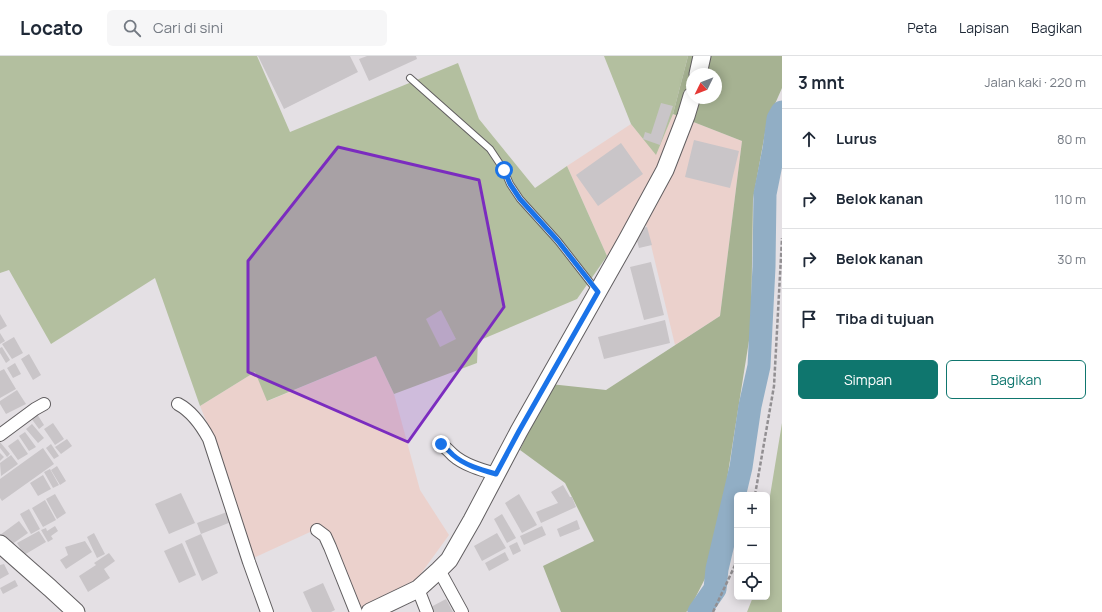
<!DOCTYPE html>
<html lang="id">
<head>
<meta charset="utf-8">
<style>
	body { margin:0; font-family:Manrope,sans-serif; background:#f6f6f7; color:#1f2937 }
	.controls { position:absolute; right:12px; bottom:12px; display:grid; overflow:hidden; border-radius:6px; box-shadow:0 2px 10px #0003 }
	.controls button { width:36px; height:36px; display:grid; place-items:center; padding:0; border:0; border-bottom:1px solid #e0e1e3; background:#fff; color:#1f2937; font:20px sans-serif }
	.compass { position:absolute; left:686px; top:12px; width:36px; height:36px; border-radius:50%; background:#fff; box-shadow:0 2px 10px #0003; rotate:227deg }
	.stop { position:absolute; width:12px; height:12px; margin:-9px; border:3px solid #1a73e8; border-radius:50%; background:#fff }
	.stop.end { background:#1a73e8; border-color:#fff; box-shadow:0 1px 4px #0008 }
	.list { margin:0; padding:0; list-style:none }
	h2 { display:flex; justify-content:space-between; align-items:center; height:52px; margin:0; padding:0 16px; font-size:17px }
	h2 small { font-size:13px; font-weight:400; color:#747a83 }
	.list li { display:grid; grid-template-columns:26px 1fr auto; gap:12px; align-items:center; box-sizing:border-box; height:60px; padding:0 16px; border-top:1px solid #e0e1e3 }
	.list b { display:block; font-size:15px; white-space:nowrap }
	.list em { font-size:13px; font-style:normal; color:#747a83 }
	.actions { display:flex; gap:8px; padding:12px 16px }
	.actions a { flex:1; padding:9px 0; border:1px solid #0f766e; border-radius:6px; text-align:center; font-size:14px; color:#0f766e }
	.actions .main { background:#0f766e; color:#fff }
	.icon { flex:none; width:22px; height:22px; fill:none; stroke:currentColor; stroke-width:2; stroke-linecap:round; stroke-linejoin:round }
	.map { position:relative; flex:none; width:782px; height:556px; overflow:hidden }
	header { display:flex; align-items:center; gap:24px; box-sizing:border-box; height:56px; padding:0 20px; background:#fff; border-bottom:1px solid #e0e1e3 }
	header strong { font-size:19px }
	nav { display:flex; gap:22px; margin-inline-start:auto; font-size:14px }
	.search { width:280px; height:36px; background:#f6f6f7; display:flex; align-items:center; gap:10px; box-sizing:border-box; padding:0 14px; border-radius:6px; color:#747a83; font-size:15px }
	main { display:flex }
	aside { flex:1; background:#fff }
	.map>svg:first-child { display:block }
	.industrial { fill:#ebd1cc }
	.green { fill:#b3bf9f }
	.forest { fill:#a6b292; fill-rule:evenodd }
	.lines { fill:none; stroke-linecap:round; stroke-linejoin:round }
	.river { stroke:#91aec5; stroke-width:23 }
	.building { fill:#c9c5c8 }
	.lane-casing { stroke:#615e60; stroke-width:8 }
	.street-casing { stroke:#615e60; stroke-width:14 }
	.secondary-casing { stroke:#615e60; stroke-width:19 }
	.path { stroke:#928f92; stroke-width:2.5; stroke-dasharray:4 2; stroke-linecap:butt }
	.lane { stroke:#fff; stroke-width:6 }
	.street { stroke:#fff; stroke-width:12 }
	.secondary { stroke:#fff; stroke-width:17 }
	.route { stroke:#1a73e8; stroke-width:5 }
	.marked { fill:#7b2cbf; fill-opacity:0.2; stroke:#7b2cbf; stroke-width:3; stroke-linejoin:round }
</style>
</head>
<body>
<header>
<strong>Locato</strong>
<div class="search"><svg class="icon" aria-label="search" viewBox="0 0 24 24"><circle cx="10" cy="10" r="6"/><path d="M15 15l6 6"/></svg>Cari di sini</div>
<nav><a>Peta</a><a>Lapisan</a><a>Bagikan</a></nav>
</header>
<main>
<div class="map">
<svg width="782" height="556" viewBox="0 0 782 556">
	<rect width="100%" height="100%" fill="#e4e0e4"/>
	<path class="industrial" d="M 673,58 L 742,85 L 720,260 L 675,289 L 645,164 L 607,200 L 567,110 L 631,68 L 656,98 Z
		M 376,300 L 394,338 L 420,434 L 449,479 L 417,523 L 354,555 L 321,471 L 247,505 L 213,381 L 200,350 L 255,316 L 268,345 Z"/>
	<path class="green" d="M 0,0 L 257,0 L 290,76 L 458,7 L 479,63 L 535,132 L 567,110 L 607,200 L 577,243 L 478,285 L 477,307 L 394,338 L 376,300 L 267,345 L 255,316 L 200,350 L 155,222 L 51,288 L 9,214 L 0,217 Z
		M 604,0 L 688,0 L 673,58 L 656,99 L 631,68 Z
		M 782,367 L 782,556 L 747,556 L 753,541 L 767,541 L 767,458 Z"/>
	<path class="forest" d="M 688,0 L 782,0 L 782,32 L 767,66 L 753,143 L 751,272 L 714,505 L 689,554 L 686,556 L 561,556 L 543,510 L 594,485 L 565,427 L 520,394 L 550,328 L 606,334 L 720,260 L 742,85 L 673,58 ZM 692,18 L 716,18 L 716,42 L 692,42 Z"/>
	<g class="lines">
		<path class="river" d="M 699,556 L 715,533 L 717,513 L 741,411 L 750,350 L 759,310 L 764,211 L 765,138 L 774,93 L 778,63 L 782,56"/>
	</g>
	<path class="building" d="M 258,0 L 350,0 L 358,16 L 284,53 Z
		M 367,0 L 416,0 L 417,3 L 369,25 L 359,3 Z
		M 661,47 L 673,50 L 660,89 L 643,83 L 645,76 L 651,78 Z
		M 694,84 L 739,95 L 730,132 L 685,121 Z
		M 621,87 L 643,118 L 598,150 L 576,119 Z
		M 647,171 L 652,189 L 639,192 L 634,174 Z
		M 651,206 L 664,259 L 644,264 L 630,211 Z
		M 441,254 L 456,283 L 440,291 L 426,263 Z
		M 0,258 L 7,270 L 0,274 Z
		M 665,264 L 670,287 L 604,303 L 598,281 Z
		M 0,277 L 5,285 L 0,288 Z
		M 14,281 L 23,297 L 12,303 L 2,288 Z
		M 2,291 L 10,304 L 6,307 L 0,297 L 0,292 Z
		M 29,298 L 41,319 L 33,324 L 21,303 Z
		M 15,307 L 21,318 L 13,322 L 7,312 Z
		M 4,313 L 16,333 L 0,342 L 0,315 Z
		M 17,334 L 26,348 L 6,358 L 0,348 L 0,345 Z
		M 37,358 L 44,369 L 39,373 L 31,362 Z
		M 53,367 L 64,383 L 55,389 L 44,373 Z
		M 32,368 L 44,382 L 38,387 L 26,373 Z
		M 25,376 L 36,391 L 29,395 L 19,380 Z
		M 18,383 L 28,398 L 18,404 L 8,390 Z
		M 67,383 L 72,390 L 61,398 L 55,391 Z
		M 0,386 L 10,398 L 7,401 L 0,392 Z
		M 51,388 L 59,400 L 54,403 L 46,392 Z
		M 43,392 L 54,408 L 2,445 L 0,442 L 0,423 Z
		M 0,397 L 4,401 L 0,405 Z
		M 11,399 L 18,408 L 1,420 L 0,407 Z
		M 57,410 L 66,425 L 60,429 L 51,414 Z
		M 50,413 L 59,429 L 53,432 L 44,416 Z
		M 43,419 L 51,433 L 38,440 L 30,427 Z
		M 563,429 L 570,441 L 572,441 L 576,451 L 541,467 L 536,456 L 558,447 L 551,436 Z
		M 181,437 L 195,467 L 169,478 L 155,448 Z
		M 55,438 L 66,457 L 57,463 L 46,443 Z
		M 519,438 L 537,469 L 522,477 L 505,447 Z
		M 45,444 L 56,464 L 43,471 L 32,452 Z
		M 29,453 L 40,473 L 31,478 L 20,458 Z
		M 227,456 L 231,466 L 201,478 L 197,467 Z
		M 502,458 L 516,482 L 507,487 L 494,463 Z
		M 577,464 L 580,473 L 560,481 L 557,473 Z
		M 19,465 L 28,477 L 8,491 L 0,479 Z
		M 55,470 L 58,475 L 51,480 L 53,483 L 48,486 L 41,474 L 46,472 L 47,475 Z
		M 542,470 L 546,479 L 524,489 L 520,480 Z
		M 39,475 L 46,486 L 24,499 L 17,487 Z
		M 94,477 L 105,498 L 97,502 L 87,481 Z
		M 497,477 L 506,492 L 482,505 L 474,490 Z
		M 201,478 L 218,517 L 202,525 L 185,485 Z
		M 85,485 L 92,496 L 66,513 L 60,504 L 68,499 L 65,491 Z
		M 517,486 L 521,495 L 513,499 L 509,490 Z
		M 182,487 L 196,519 L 179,527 L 164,495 Z
		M 505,496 L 509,504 L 489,515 L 485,507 Z
		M 109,497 L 115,505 L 104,513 L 110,522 L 88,536 L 79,520 L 96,509 L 94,507 Z
		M 4,508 L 9,518 L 0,523 L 0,509 Z
		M 15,524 L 18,530 L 3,538 L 0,532 Z
		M 323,527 L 335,554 L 331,556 L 312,556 L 303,536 Z
		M 446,543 L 453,556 L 431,556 L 429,552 Z"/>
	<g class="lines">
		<defs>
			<path id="lane" d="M 410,22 L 490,93 L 504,114 L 510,128 L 520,143 L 558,185 L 597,235"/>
			<path id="street" d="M 178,348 C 191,355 202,370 209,383 L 249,506 L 267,556
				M 0,379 L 35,353 L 44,348
				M 441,388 C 445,391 449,395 453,399 C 464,409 482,414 496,418
				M 317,474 L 325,480 L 330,491 L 356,556
				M 439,514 L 462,556
				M 418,533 L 427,556"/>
			<path id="secondary" d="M 698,18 L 702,0
				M 0,488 L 50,532 L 76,556
				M 370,556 L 418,533 L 439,514 L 449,504 L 472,464 L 519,375 L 627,184 L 665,114 L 686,60 L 692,40"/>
		</defs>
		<use href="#lane" class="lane-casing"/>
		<use href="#street" class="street-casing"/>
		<use href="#secondary" class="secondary-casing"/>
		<path class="path" d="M 755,439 L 774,330 L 782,182
			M 713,556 L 737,505"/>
		<use href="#lane" class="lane"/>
		<use href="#street" class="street"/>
		<use href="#secondary" class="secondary"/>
	</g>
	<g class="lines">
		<path class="route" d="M 441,388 C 445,391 449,395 453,399 C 464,409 482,414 496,418 L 519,375 L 598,236 L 558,185 L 520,143 L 510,128 L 504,114"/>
	</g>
	<path class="marked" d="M 338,91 L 479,124 L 504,251 L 408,386 L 248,316 L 248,205 Z"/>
</svg>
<div class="controls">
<button>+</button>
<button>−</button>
<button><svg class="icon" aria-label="locate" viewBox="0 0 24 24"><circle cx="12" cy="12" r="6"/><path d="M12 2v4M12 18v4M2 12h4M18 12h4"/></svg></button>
</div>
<svg class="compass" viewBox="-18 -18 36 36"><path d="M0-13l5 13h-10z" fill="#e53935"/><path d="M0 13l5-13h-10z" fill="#747a83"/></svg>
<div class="stop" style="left:504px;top:114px"></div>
<div class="stop end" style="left:441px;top:388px"></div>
</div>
<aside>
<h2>3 mnt<small>Jalan kaki · 220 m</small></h2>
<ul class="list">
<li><svg class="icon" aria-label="ahead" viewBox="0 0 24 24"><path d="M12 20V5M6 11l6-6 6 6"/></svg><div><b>Lurus</b></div><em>80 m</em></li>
<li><svg class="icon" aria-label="right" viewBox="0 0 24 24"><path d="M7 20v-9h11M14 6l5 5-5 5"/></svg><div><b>Belok kanan</b></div><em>110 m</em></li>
<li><svg class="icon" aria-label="right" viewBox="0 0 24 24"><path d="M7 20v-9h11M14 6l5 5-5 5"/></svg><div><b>Belok kanan</b></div><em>30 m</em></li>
<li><svg class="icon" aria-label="arrive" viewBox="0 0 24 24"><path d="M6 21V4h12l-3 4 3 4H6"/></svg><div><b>Tiba di tujuan</b></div></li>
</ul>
<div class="actions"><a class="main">Simpan</a><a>Bagikan</a></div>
</aside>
</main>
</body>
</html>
